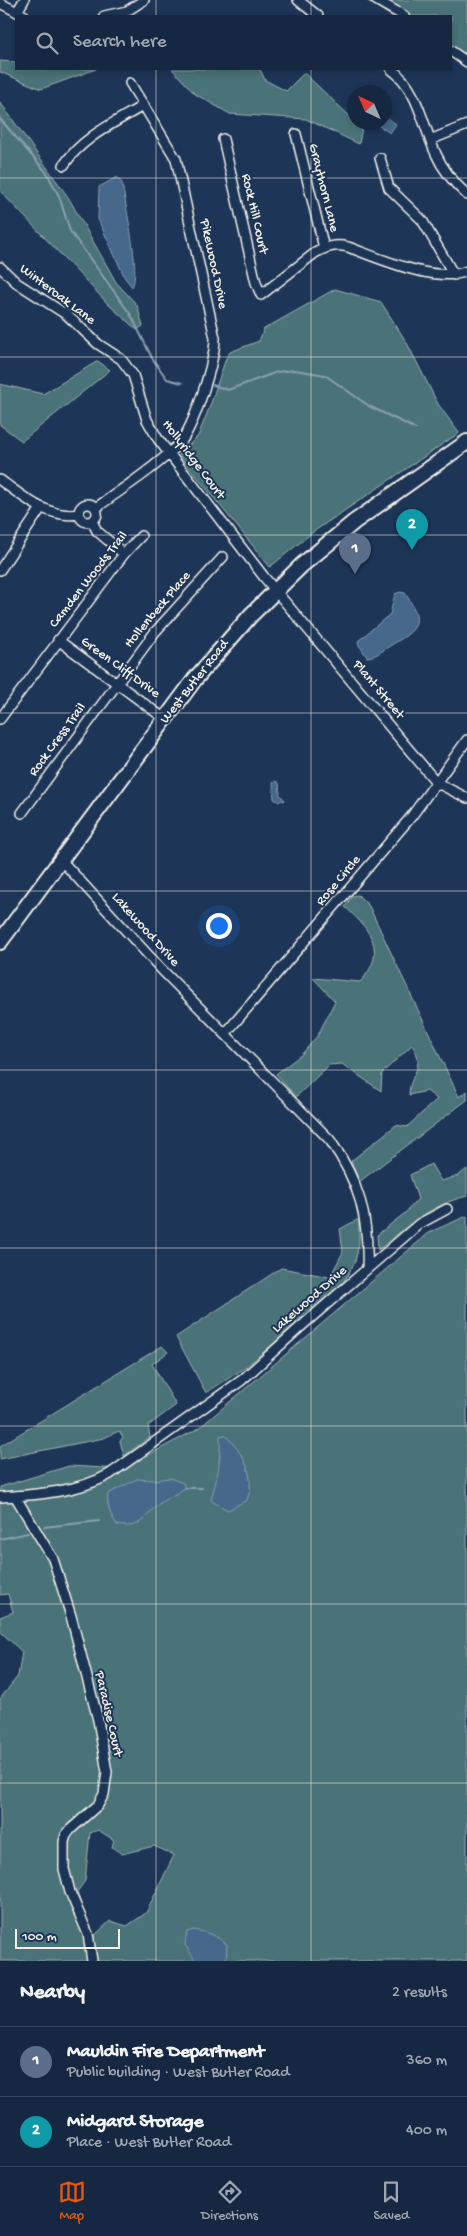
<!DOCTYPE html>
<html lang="en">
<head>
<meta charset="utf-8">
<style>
	body { margin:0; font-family:"Gochi Hand",sans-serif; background:#1f3048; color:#f1f3f6 }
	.compass { position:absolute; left:347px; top:85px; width:45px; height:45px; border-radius:50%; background:#162841; box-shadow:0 2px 8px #0003; rotate:316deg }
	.scale { position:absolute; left:15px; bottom:12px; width:105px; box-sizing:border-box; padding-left:5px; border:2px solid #f4f1e8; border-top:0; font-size:14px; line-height:18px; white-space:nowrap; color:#f4f1e8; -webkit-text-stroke:4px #1d3557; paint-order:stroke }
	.you { position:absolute; left:218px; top:925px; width:18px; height:18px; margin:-12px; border:4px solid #fff; border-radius:50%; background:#1a73e8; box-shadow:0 0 0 8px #1a73e833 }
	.badge { display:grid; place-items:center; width:32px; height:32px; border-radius:50%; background:#ea580c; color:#fff; font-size:16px; font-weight:700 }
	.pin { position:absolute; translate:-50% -41px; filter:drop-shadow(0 1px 2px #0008) }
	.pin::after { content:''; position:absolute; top:26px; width:18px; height:15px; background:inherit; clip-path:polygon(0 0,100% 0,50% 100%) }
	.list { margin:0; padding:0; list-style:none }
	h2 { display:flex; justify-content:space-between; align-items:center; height:65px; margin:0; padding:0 20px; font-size:21px }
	h2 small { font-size:16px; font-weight:400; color:#9ea6b1 }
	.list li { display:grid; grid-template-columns:32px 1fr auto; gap:15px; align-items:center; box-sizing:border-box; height:70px; padding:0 20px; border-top:1px solid #35445a }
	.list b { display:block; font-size:19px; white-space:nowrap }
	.list p { margin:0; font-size:16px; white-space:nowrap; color:#9ea6b1 }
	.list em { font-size:16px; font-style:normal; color:#9ea6b1 }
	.icon { flex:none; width:28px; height:28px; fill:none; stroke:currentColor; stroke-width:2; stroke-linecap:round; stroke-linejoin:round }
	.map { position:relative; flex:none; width:467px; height:1961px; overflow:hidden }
	.search { position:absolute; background:#162841; box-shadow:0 2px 8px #0003; left:15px; right:15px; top:15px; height:55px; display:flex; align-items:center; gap:12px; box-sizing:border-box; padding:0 18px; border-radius:0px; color:#9ea6b1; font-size:19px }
	.sheet { height:205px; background:#162841 }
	nav { display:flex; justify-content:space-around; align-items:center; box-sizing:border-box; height:70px; border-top:1px solid #35445a; background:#162841; font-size:14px; color:#9ea6b1 }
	nav a { display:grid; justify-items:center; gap:2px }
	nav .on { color:#ea580c }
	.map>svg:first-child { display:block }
	.green { fill:#4a7378; stroke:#9fb2b0; fill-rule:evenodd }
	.water { fill:#45678b; stroke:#8b9eb0 }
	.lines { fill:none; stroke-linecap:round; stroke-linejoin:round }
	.stream { stroke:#8b9eb0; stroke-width:2 }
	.minor-casing { stroke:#f4f1e8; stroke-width:12 }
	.primary-casing { stroke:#f4f1e8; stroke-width:18 }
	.minor { stroke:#1d3557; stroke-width:9 }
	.primary { stroke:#1d3557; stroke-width:14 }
	.grid { fill:none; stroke:#f4f1e8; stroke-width:1; stroke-opacity:0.55 }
	.labels { text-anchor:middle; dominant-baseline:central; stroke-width:4; stroke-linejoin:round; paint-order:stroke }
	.street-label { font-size:14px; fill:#f4f1e8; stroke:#1d3557 }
</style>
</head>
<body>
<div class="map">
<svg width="467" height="1961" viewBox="0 0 467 1961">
	<rect width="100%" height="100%" fill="#1d3557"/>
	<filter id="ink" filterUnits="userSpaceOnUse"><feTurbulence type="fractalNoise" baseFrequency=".02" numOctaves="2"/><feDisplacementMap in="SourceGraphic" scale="10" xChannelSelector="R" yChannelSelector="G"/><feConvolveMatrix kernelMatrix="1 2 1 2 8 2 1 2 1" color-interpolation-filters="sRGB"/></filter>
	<g filter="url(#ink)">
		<path class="green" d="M 366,0 L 467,0 L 467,66 L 451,55 L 451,16 L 391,16 Z
			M 0,61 L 16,62 L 16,69 L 96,69 L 41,89 L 0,72 Z
			M 172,69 L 260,69 L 265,80 L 286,91 L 304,73 L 354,120 L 354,122 L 362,127 L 359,144 L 306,119 L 230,114 L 195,94 Z
			M 0,102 L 68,197 L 116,282 L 137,305 L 143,326 L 137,330 L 109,305 L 0,191 Z
			M 335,289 L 381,302 L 407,343 L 438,404 L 459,433 L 313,532 L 270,567 L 179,455 L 198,436 L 210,406 L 226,358 L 230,352 L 259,341 L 264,329 Z
			M 98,361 L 110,370 L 22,441 L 0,425 L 0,384 L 43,394 Z
			M 358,895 L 369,906 L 459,1097 L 467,1091 L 467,1100 L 359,1182 L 351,1161 L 396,1125 L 407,1127 L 437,1099 L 427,1091 L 409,1095 C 409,1073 427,1068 412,1045 L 382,1073 L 381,1091 L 342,1064 L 329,1065 L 296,1097 L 276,1074 L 302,1054 L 318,1035 L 335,1001 L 313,978 L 360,982 C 388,952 371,930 345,907 L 352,896 Z
			M 431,1164 L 441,1181 L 458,1176 L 467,1169 L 467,1196 C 430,1205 407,1227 378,1250 L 377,1235 L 405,1213 L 418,1199 L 410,1175 Z
			M 467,1216 L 467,1961 L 0,1961 L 0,1699 L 18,1676 L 22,1652 L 0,1631 L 0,1617 L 13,1612 L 8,1594 L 0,1595 L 0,1487 L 69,1466 L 122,1469 L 199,1428 L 430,1232 ZM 98,1830 L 114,1840 L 112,1847 L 122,1854 L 154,1846 L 174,1855 L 146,1913 L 127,1926 L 110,1921 L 92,1938 L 77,1892 L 85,1881 L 90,1833 Z
			M 359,1219 L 359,1244 L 355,1262 L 342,1285 L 246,1367 L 206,1393 L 176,1337 L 281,1268 L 330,1277 L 343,1252 L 340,1229 Z
			M 162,1346 L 168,1352 L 152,1364 L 176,1405 L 148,1426 L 150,1437 L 124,1456 L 120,1441 L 123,1437 L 119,1431 L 104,1438 L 0,1459 L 0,1446 Z"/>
		<path class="water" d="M 385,116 L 396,124 L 390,133 L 375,123 L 384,122 Z
			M 117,177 L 122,183 C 125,203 141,273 132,287 L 125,278 L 98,219 L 99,187 Z
			M 400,592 L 405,593 C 426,624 417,630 388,647 C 382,651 375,657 367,657 L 359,645 L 358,641 L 390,614 L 395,594 Z
			M 275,781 L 279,783 L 280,795 L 285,800 L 284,801 L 281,800 L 279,802 L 274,799 L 273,783 Z
			M 225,1435 C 242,1452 257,1475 247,1500 L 228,1510 L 213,1502 L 211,1499 C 218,1477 221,1459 220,1436 Z
			M 170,1478 L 183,1483 L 185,1488 C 177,1494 168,1497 160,1503 C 144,1515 143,1530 117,1525 C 111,1516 106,1505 108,1494 L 137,1479 L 153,1480 Z
			M 194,1930 C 208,1933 217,1935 227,1945 L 226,1961 L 196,1961 L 185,1945 L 187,1932 Z"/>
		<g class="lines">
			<path class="stream" d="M 0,119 L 47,173 L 59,196 L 70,231 L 131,315 L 152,358 L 167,379 L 182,383
				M 213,385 L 228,390 L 277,372 L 295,370 L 325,375 L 369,406 L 416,429
				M 185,1488 L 202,1488
				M 44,1527 L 99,1521
				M 0,1539 L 28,1533"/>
			<defs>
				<path id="minor" d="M 298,0 L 318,16
					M 376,0 L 404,16
					M 0,3 L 25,16
					M 17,12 L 24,0
					M 104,16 L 127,11 L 144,0
					M 451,51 L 467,62
					M 391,69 C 418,88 423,126 436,154 C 443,170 454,183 467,195
					M 296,134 L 324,248
					M 223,139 L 256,283 L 261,295 L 315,253 C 326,247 335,244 348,247 C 379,258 436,284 467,271
					M 430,140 L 467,125
					M 380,158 L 389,188 L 422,220 L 454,275
					M 64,165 C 82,137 116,122 144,105
					M 0,267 L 17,283 L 67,315 L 98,344 L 121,359 L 133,375 L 147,420 L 158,439 L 264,577 L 437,783 L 467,798
					M 0,480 C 24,497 48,519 79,514
					M79 513a9 9 0 1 1 18 0a9 9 0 1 1-18 0Z
					M 96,508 C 123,488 154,469 178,445 C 194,429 215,360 215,338 L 176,159 L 130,83
					M 92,521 L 97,531 L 124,554
					M 0,570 L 41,508
					M 58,640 L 165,719
					M 0,719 L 124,554 L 141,536
					M 22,813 L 155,632 L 223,557
					M 225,1034 L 411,817 L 467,740
					M 367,1269 L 419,1224 L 447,1209
					M 15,1496 L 53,1559 L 71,1616 L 98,1720 L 107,1772 L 104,1794 L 98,1805 L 71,1829 L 66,1835 L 64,1842 L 64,1869 L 70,1892 L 88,1934 L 92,1961
					M 0,1497 C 35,1495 79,1492 110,1474 L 242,1380 L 297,1330 L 367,1269 C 369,1218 360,1183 330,1140 L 162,970 L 61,860"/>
				<path id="primary" d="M 0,942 L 195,679 L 251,615 L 302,565 L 354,522 L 467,442"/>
			</defs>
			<use href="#minor" class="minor-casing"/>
			<use href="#primary" class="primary-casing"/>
			<use href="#minor" class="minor"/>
			<use href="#primary" class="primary"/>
		</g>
	</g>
	<path class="grid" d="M 156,0 L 156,16M 311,0 L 311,16M 156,69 L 156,1961M 311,69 L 311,1961M 0,178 L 467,178M 0,357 L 467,357M 0,535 L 467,535M 0,713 L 467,713M 0,891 L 467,891M 0,1070 L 467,1070M 0,1248 L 467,1248M 0,1426 L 467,1426M 0,1604 L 467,1604M 0,1783 L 467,1783"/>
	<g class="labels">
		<g class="street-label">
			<text transform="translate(323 188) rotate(76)">Graythorn Lane</text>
			<text transform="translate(254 214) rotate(77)">Rock Hill Court</text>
			<text transform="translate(213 264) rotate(78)">Pikewood Drive</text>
			<text transform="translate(57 295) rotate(37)">Winteroak Lane</text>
			<text transform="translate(193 460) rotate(53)">Hollyridge Court</text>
			<text transform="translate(89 580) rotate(-52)">Camden Woods Trail</text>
			<text transform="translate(158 610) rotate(-50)">Hollenbeck Place</text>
			<text transform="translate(120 668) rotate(36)">Green Cliff Drive</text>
			<text transform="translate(195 682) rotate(-52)">West Butler Road</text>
			<text transform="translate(378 690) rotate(50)">Plant Street</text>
			<text transform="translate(58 740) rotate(-54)">Rock Cress Trail</text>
			<text transform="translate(339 881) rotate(-50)">Rose Circle</text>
			<text transform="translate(145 930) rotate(48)">Lakewood Drive</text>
			<text transform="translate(310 1300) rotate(-41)">Lakewood Drive</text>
			<text transform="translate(108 1714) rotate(77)">Paradise Court</text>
		</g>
	</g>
</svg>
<svg class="compass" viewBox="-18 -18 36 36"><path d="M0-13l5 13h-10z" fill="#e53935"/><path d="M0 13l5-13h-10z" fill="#9ea6b1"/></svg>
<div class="scale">100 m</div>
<div class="you"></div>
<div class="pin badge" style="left:355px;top:574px;background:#5c6f8a">1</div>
<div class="pin badge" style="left:412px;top:550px;background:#0f9aa8">2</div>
<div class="search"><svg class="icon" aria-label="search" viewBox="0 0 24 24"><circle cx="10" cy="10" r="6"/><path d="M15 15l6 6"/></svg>Search here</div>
</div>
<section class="sheet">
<h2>Nearby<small>2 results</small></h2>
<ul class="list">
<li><span class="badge" style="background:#5c6f8a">1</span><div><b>Mauldin Fire Department</b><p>Public building · West Butler Road</p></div><em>360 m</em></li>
<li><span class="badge" style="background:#0f9aa8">2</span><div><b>Midgard Storage</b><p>Place · West Butler Road</p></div><em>400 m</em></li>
</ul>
</section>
<nav>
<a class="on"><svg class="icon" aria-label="map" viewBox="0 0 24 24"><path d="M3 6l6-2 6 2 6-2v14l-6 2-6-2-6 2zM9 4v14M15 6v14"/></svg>Map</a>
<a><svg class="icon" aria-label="directions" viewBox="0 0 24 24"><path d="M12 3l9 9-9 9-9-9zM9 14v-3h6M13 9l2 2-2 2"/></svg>Directions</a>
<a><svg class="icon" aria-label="saved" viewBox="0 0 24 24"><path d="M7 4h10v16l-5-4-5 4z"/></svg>Saved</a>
</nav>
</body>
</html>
